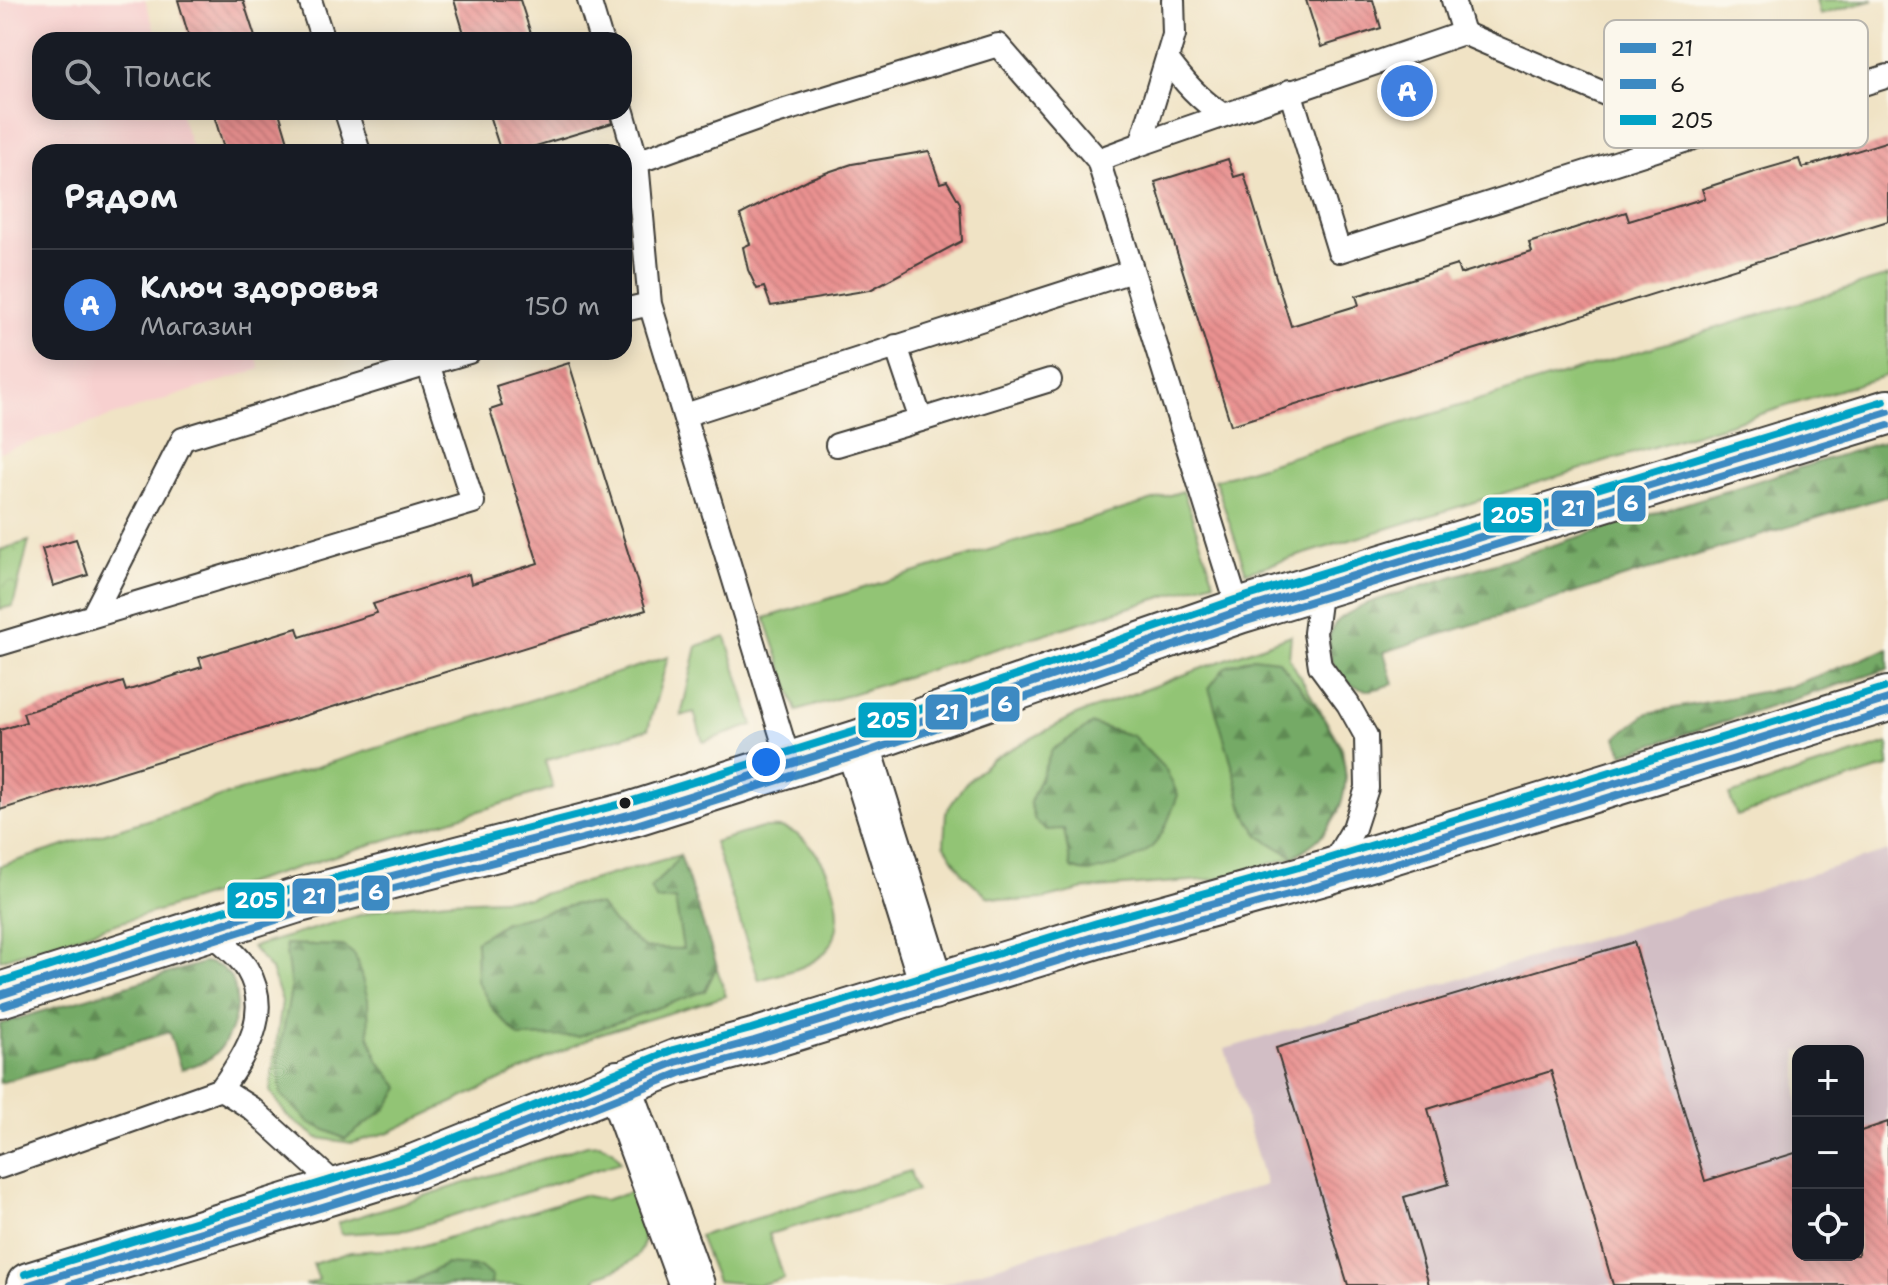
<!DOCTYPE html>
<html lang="ru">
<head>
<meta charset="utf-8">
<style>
	body { margin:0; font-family:"Shantell Sans",sans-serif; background:#20242c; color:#f1f3f6 }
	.controls { position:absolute; right:24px; bottom:24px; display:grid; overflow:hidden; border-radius:16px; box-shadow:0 4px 20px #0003 }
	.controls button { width:72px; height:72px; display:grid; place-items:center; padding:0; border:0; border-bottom:2px solid #363941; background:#171b24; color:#f1f3f6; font:40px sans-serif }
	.you { position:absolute; left:766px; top:762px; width:28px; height:28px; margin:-20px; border:6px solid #fff; border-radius:50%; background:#1a73e8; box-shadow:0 0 0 12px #1a73e833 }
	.badge { display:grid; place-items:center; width:52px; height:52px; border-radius:50%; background:#c8321e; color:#fff; font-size:26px; font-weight:700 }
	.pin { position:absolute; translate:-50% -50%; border:4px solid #fff; box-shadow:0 2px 8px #0006 }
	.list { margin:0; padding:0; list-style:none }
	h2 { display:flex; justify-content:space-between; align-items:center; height:104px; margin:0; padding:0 32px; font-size:34px }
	h2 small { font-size:26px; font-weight:400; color:#9ea1a6 }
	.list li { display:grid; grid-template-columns:52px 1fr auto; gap:24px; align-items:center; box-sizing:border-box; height:112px; padding:0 32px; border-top:2px solid #363941 }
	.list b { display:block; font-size:30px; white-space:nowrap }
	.list p { margin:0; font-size:26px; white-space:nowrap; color:#9ea1a6 }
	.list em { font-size:26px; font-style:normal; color:#9ea1a6 }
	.icon { flex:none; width:44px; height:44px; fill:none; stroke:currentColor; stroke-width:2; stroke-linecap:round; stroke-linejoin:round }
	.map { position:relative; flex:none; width:1888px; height:1285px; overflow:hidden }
	.search { position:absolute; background:#171b24; box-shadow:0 4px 20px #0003; left:32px; top:32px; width:600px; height:88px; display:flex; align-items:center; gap:20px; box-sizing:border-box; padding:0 28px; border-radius:24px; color:#9ea1a6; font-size:30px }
	.panel { position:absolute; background:#171b24; box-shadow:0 4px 20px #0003; left:32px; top:144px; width:600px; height:216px; border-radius:24px }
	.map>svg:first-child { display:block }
	.built { fill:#f7d0cf }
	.industrial { fill:#d2bec5; fill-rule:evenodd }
	.grass { fill:#92c474; stroke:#577048; stroke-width:2 }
	.forest { fill:url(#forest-firs); stroke:#486341; stroke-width:2 }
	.park { fill:url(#park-crowns); stroke:#577048; stroke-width:2 }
	.building { fill:url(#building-back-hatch) }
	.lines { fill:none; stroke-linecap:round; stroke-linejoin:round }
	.lane-casing { stroke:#3c3a35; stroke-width:26 }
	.street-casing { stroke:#3c3a35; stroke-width:48 }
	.secondary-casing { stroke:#3c3a35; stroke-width:48 }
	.lane { stroke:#fff; stroke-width:22 }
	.street { stroke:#fff; stroke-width:44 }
	.secondary { stroke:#fff; stroke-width:44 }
	.bus-1-casing { stroke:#fbf7ec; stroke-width:14 }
	.bus-2-casing { stroke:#fbf7ec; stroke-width:14 }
	.bus-3-casing { stroke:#fbf7ec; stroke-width:14 }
	.bus-1 { stroke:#3d8ac2; stroke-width:8 }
	.bus-2 { stroke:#3d8ac2; stroke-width:8 }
	.bus-3 { stroke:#01a2c5; stroke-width:8 }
	.bus-dot { fill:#1c1c1c; stroke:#fbf7ec; stroke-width:3 }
	.key { fill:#fbf7ec; stroke:#b8b5ae; stroke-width:2 }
	.key-label { font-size:22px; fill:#1c1c1c }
	.line-badge { stroke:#fbf7ec; stroke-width:3 }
	.badge-label { font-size:22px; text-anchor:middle; font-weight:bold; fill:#fff }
</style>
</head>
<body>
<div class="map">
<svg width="1888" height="1285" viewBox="0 0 1888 1285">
	<defs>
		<pattern id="forest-firs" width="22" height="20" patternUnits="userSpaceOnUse" patternTransform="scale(2)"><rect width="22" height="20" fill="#75aa66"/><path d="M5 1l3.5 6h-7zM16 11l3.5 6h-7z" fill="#5f8a53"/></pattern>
		<pattern id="park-crowns" width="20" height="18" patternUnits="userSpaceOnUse" patternTransform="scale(2)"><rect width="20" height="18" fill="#92c474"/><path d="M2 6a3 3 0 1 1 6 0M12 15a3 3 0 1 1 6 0" fill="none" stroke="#7da864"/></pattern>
		<pattern id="building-back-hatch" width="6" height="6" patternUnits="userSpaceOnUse" patternTransform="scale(2)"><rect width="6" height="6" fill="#e99190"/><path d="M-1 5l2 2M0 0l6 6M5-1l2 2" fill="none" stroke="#c77c7c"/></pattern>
	</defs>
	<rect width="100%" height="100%" fill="#fbf7ec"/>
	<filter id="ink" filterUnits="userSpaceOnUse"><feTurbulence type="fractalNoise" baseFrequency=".0125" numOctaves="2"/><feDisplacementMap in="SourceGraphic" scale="16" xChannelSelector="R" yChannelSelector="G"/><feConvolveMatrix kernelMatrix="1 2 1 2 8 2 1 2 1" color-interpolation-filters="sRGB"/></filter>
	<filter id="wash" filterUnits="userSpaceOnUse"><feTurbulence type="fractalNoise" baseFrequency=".006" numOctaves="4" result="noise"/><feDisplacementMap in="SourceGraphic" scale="32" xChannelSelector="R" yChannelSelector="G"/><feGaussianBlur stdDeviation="1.8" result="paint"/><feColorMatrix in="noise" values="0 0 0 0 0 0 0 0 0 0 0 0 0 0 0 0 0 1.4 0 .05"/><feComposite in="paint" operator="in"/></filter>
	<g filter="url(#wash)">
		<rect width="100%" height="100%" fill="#f0e3c5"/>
		<path class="built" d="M 0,0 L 145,0 L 158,40 L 40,40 L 40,112 L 180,112 L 193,152 L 40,152 L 40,352 L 255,352 L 260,369 L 0,452 Z"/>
		<path class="industrial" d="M 1888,851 L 1888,1285 L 940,1285 L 1024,1257 L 1266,1185 L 1225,1049 ZM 1798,1051 L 1858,1051 L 1858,1255 L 1798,1255 Z"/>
		<path class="grass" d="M 1888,276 L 1888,375 L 1246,572 L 1215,480 Z
			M 1183,491 L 1214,581 L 797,711 L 765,618 Z
			M 1291,635 L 1289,658 L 1342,748 L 1346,778 L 1338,812 L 1322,836 L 1294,857 L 1217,879 L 1085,889 L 1044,899 L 1014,901 L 987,896 L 963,874 L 944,844 L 946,812 L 964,785 L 992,759 L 1076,715 Z
			M 726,637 L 753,725 L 703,742 L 694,712 L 681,716 L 697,646 Z
			M 668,657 L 648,729 L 545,761 L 553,788 L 0,960 L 0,866 Z
			M 1888,743 L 1888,767 L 1737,816 L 1729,795 Z
			M 762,828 C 769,828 779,827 786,829 C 825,842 855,917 827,950 C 811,969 781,973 759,980 L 714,842 Z
			M 680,855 L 726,996 L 599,1034 L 390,1132 L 352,1143 L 318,1138 L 287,1116 L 270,1091 L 282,1001 L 271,970 L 252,947 L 384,908 L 448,901 L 528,898 Z
			M 600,1144 L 613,1150 L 621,1162 L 407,1230 L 341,1234 L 338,1223 L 587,1145 Z
			M 910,1171 L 917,1191 L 769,1234 L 784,1278 L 759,1285 L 717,1281 L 699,1236 Z
			M 632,1192 C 648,1243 655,1258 598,1276 L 593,1285 L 305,1285 L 319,1280 L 313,1264 L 350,1252 L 415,1248 L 583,1195 L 604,1200 Z"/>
		<path class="forest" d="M 1888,440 L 1888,496 L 1384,652 L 1393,684 C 1385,686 1376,690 1368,690 C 1340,689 1319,652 1333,627 C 1340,615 1359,608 1371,602 Z
			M 1888,649 L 1888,669 L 1623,754 L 1616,737 L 1648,713 L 1788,687 Z
			M 1253,657 L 1278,660 C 1320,712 1378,768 1323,834 C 1316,843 1303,850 1294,857 L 1259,836 L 1243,809 L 1234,771 L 1209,688 L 1225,667 Z
			M 1092,724 L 1133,736 L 1166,770 L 1178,795 C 1161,840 1157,855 1108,868 C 1093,872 1086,874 1071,868 L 1064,829 L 1047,830 L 1035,821 L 1030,802 L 1052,750 Z
			M 680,855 L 717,966 L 705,991 L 579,1036 L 519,1037 L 494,1011 L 477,981 L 476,941 L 505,922 L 576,904 L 600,905 L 614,923 L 644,948 L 683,949 L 675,899 L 657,900 L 650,888 L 670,869 Z
			M 285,944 L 343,946 L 355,955 L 368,999 L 369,1035 L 379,1062 L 400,1088 L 386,1109 L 345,1139 L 310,1123 L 281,1095 L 278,1059 L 291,989 Z
			M 206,962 C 211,964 219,965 223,969 C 247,988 235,1036 215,1054 C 208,1062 191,1066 181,1070 L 169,1032 L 0,1083 L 0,1024 Z
			M 446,1264 L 480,1267 L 492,1277 L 491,1285 L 406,1285 Z"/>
		<path class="park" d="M 1816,0 L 1874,0 L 1820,15 Z
			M 29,541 L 13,606 L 0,609 L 0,550 Z"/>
		<g id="blocks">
			<path class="building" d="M 178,0 L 243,0 L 256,40 L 190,40 Z
				M 454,0 L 520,0 L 533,40 L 466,40 Z
				M 1306,0 L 1373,0 L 1381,28 L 1321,47 Z
				M 213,112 L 279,112 L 291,152 L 225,152 Z
				M 488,112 L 609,112 L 612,123 L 516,152 L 501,152 Z
				M 1888,141 L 1888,221 L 1231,425 L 1155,182 L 1228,159 L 1234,177 L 1244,174 L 1291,326 L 1359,305 L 1356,296 L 1457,265 L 1460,274 L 1532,252 L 1529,243 L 1578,227 L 1626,212 L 1629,221 L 1705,198 L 1702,189 L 1751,173 L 1799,159 L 1802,168 Z
				M 929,151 L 940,183 L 947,181 L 960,203 L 962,241 L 870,290 L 771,306 L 764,287 L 757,289 L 748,270 L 743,247 L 750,244 L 740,215 L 809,179 L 831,171 L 852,164 Z
				M 569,363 L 646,610 L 0,810 L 0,730 L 26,722 L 23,713 L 123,682 L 126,691 L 202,667 L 199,658 L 297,628 L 300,637 L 377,613 L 373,604 L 469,574 L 471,584 L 538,563 L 490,410 L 502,406 L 496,386 Z
				M 76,539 L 88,575 L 53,586 L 42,549 Z
				M 1634,942 L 1705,1181 L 1798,1152 L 1798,1255 L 1858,1255 L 1858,1132 L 1888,1122 L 1888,1285 L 1613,1285 L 1551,1071 L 1428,1109 L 1449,1184 L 1404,1197 L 1429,1285 L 1348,1285 L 1276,1048 Z"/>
		</g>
	</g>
	<g filter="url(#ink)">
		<use href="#blocks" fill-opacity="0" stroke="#3c3a35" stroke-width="2"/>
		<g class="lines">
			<defs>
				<path id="lane" d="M 310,0 L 323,40
					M 589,0 L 601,40
					M 1453,0 L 1463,33 L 1671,122 L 1690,138
					M 1167,59 C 1184,82 1199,99 1223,115
					M 1290,91 L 1339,251 L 1888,76
					M 346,112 L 359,152
					M 623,112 L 637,162 L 650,304
					M 1141,144 L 1463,33
					M 1098,160 L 1141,144 L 1174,35 L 1173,0
					M 637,162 L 766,116 L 998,45 L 1098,160 L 1239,611
					M 624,310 L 650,304 L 790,764
					M 685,415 L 1132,271
					M 921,420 L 1050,380
					M 837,445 L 921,420 L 896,346
					M 1321,586 L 1315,633 L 1320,666 L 1348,704 L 1366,736 L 1367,788 L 1354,828 L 1329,870
					M 93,615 L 183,439 L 428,364 L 425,352
					M 0,644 L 473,502 L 428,364 L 469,352
					M 221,1089 L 251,1108 L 340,1189
					M 0,1167 L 221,1089 C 247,1053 273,1012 247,969 C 238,954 219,941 207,929"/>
				<path id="street" d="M 618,1083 L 692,1285"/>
				<path id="secondary" d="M 857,743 L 933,987
					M 0,995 L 295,901 L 632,814 L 857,743 L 1239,611 L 1888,412
					M 29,1285 L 416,1166 L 676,1062 L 754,1041 L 1100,935 L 1327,872 L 1888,699"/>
			</defs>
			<use href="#lane" class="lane-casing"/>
			<use href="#street" class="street-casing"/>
			<use href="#secondary" class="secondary-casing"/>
			<use href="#lane" class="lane"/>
			<use href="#street" class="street"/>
			<use href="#secondary" class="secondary"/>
			<defs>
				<path id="bus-1" d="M 0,995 L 295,901 L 632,814 L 857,743 L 1239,611 L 1888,412
					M 29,1285 L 416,1166 L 676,1062 L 754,1041 L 1100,935 L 1327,872 L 1888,699"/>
				<path id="bus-2" d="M 4,1006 L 298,913 L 636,825 L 861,754 L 1243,622 L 1888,425
					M 70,1285 L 420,1177 L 680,1073 L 758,1052 L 1103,947 L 1331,883 L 1888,712"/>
				<path id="bus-3" d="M 0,982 L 292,889 L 629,802 L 853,732 L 1235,600 L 1884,401
					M 25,1274 L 412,1155 L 673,1050 L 751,1029 L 1097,923 L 1324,860 L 1884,688"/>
			</defs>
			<use href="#bus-1" class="bus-1-casing"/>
			<use href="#bus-2" class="bus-2-casing"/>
			<use href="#bus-3" class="bus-3-casing"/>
			<use href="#bus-1" class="bus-1"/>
			<use href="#bus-2" class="bus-2"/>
			<use href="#bus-3" class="bus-3"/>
		</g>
	</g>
	<circle class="bus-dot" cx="625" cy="803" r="7"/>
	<rect x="1604" y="20" width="264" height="128" rx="12" class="key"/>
	<rect x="1620" y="43" width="36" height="10" fill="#3d8ac2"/>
	<rect x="1620" y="79" width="36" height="10" fill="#3d8ac2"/>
	<rect x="1620" y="115" width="36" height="10" fill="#01a2c5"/>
	<g class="key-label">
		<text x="1670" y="56">21</text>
		<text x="1670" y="92">6</text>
		<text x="1670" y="128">205</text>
	</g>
	<g class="line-badge">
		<rect x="1616" y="484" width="31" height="39" rx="8" fill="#3d8ac2"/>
		<rect x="1550" y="489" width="46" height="39" rx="8" fill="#3d8ac2"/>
		<rect x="1482" y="496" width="61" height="38" rx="8" fill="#01a2c5"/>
		<rect x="990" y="685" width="31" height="38" rx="8" fill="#3d8ac2"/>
		<rect x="924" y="693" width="45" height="38" rx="8" fill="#3d8ac2"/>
		<rect x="857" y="701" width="61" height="38" rx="8" fill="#01a2c5"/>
		<rect x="360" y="874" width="31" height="38" rx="8" fill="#3d8ac2"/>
		<rect x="291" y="877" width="46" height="38" rx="8" fill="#3d8ac2"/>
		<rect x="226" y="881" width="60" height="39" rx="8" fill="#01a2c5"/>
	</g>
	<g class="badge-label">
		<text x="1631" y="511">6</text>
		<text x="1573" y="516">21</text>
		<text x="1512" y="523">205</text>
		<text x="1005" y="712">6</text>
		<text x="947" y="720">21</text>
		<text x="888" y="728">205</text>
		<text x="376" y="900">6</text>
		<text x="314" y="904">21</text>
		<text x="256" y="908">205</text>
	</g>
</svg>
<div class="controls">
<button>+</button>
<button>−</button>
<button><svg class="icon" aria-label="locate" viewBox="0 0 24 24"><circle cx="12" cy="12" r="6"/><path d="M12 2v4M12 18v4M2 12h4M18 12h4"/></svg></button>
</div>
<div class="you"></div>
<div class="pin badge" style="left:1407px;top:91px;background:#3f7fe0">A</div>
<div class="search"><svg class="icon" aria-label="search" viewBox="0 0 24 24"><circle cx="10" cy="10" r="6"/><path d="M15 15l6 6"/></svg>Поиск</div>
<section class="panel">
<h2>Рядом<small></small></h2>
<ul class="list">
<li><span class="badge" style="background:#3f7fe0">A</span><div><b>Ключ здоровья</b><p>Магазин</p></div><em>150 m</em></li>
</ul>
</section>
</div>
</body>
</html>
